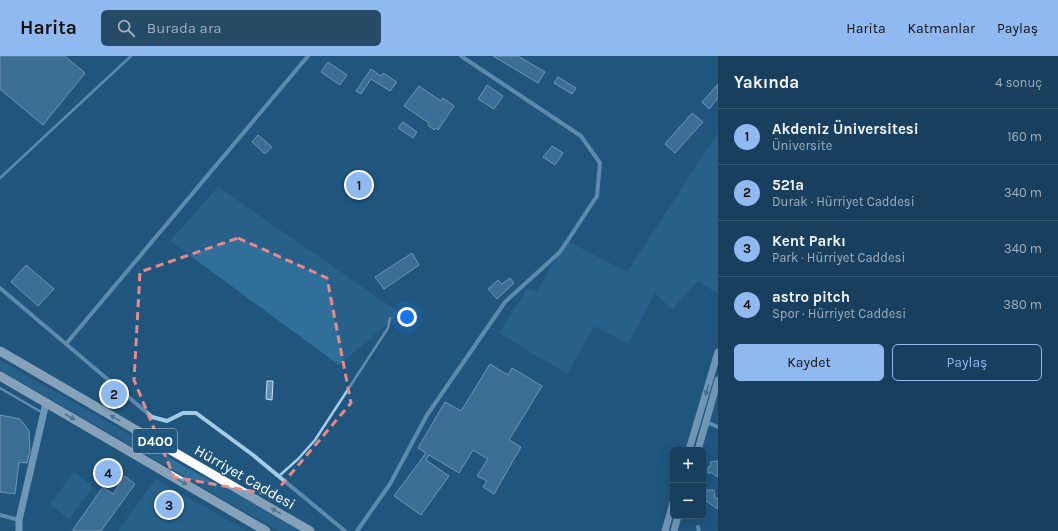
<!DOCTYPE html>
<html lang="tr">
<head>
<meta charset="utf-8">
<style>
	body { margin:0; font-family:Karla,sans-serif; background:#254b67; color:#f1f3f6 }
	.controls { position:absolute; right:12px; bottom:12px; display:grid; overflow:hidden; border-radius:6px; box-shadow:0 4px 16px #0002 }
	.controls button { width:36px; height:36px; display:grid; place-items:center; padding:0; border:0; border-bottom:1px solid #365973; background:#18405e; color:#f1f3f6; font:20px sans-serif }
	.you { position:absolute; left:407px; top:261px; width:14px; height:14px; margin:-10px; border:3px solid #fff; border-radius:50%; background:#1a73e8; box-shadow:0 0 0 6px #1a73e833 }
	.badge { display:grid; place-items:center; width:26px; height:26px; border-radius:50%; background:#90b9f0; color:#111; font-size:13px; font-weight:700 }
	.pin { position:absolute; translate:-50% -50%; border:2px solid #fff; box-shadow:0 1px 4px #0006 }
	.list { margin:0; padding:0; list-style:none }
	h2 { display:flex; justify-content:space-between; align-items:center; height:52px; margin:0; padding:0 16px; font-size:17px }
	h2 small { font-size:13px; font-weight:400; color:#9fafbc }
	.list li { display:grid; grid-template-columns:26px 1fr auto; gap:12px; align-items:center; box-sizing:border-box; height:56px; padding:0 16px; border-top:1px solid #365973 }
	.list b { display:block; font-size:15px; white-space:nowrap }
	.list p { margin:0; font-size:13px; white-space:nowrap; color:#9fafbc }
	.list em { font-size:13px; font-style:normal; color:#9fafbc }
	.actions { display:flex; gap:8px; padding:12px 16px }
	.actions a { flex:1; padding:9px 0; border:1px solid #90b9f0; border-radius:6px; text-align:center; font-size:14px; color:#90b9f0 }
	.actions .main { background:#90b9f0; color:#111 }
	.icon { flex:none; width:22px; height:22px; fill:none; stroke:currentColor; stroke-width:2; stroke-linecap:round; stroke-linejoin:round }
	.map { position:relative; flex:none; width:718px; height:475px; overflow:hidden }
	header { display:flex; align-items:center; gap:24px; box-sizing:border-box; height:56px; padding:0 20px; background:#90b9f0; color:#111 }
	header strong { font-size:19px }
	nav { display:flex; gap:22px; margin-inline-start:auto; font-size:14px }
	.search { width:280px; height:36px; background:#254b67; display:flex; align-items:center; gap:10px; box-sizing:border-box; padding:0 14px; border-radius:6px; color:#9fafbc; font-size:15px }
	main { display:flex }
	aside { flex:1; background:#18405e }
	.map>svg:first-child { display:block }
	.green { fill:#2f6f9a }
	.building { fill:#5d8fb1; stroke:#c7e3f6 }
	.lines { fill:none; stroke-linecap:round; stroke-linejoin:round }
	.lane { stroke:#a3cce7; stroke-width:2.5 }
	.street { stroke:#a3cce7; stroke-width:4 }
	.secondary { stroke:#cee5f6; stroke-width:7 }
	.highway { stroke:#fff; stroke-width:9 }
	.oneway { fill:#668fae }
	.oneway2 { fill:#84a2b8 }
	.marked { fill:none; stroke:#e88989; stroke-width:3; stroke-dasharray:8 5; stroke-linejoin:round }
	.labels { text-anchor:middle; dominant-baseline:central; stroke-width:3; stroke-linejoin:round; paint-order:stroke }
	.shield { fill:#20567e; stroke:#bcccd8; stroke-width:1 }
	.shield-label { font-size:14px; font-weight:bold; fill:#fff }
	.street-label { font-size:15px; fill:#fff; stroke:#20567e }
</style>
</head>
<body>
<header>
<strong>Harita</strong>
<div class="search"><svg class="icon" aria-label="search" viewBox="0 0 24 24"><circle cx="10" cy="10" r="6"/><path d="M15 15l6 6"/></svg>Burada ara</div>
<nav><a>Harita</a><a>Katmanlar</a><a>Paylaş</a></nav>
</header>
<main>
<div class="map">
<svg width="718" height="475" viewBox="0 0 718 475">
	<rect width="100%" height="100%" fill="#20567e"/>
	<path class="green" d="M 718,77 L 718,238 L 698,225 L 672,253 L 655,237 L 628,288 L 594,270 L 567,318 L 499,277 L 527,233 L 537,235 L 567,185 L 627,216 Z
		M 218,131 L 400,257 L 339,309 L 170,185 Z
		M 0,304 L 198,418 L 250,445 L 300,475 L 279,475 L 0,314 Z
		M 74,416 L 93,431 L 69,463 L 50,448 Z
		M 156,423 L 247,475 L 118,475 Z"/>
	<path class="building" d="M 0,0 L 65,0 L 85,17 L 43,69 L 0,33 Z
		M 493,0 L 518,0 L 545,16 L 538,27 Z
		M 328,6 L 347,19 L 340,29 L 321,16 Z
		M 371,13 L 381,20 L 383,17 L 397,26 L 390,35 L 371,23 L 361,38 L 356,35 Z
		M 558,21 L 576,32 L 572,38 L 554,27 Z
		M 718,28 L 718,42 L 709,53 L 702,46 Z
		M 487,29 L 503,40 L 494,53 L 478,43 Z
		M 419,30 L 441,45 L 443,42 L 454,50 L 438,74 L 436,72 L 434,74 L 428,69 L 429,67 L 404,50 Z
		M 692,57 L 703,66 L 675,97 L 665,88 Z
		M 403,66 L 417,76 L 413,82 L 398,72 Z
		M 258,79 L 272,91 L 265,98 L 252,86 Z
		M 552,90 L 563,97 L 555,109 L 543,101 Z
		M 412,197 L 419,209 L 384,233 L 375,221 Z
		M 26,209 L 54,233 L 38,250 L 11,226 Z
		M 510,222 L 514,227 L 497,243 L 488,233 L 498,224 L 502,228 Z
		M 490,308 L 508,319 L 512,312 L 542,330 L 509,384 L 521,391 L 494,438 L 483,431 L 487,425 L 477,420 L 488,403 L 473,394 L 459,417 L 429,399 L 426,404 L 449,420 L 421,459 L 394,440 L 426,397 L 418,392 L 445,346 L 461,355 Z
		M 267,325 L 273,325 L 272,344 L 266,343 Z
		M 0,359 L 20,363 L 29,375 L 30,395 L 27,407 L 19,406 L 15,438 L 0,436 Z
		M 718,405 L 718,421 L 712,417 L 708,417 L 708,411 L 711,410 L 710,406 Z
		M 125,420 L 135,428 L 101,475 L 72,475 L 103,431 L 113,438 Z
		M 705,434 L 714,434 L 715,442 L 718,442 L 718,453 L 706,445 L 703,446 Z"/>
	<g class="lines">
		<path class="lane" d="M 0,122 L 131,0
			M 0,332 L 43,357
			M 279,420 L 298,403 L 315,384 L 388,272 L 390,262"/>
		<path class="street" d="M 0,232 L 152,361 L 167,365 L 183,357 L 196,357 L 253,399 L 345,475
			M 66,288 L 308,0
			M 706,366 L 718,371
			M 0,459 L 19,464
			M 698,471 L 699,475
			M 357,475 L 390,428 L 427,359 L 505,246 L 560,196 L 597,140 L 600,107 L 581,80 L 461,0"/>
		<path class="secondary" d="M 689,394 L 718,296
			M 698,394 L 718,324
			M 19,475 L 19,464 L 46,347
			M 665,475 L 673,447
			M 674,475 L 678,460"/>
		<path class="highway" d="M 0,295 L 310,475
			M 0,320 L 266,475"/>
	</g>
	<defs><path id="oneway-solid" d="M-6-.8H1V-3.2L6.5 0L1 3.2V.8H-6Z"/></defs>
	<use class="oneway" href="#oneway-solid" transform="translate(707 334) rotate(107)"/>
	<g class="oneway2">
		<use href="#oneway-solid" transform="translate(70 361) rotate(30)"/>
		<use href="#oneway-solid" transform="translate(115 362) rotate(-150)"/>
		<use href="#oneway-solid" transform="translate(182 426) rotate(30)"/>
		<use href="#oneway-solid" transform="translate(276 455) rotate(-150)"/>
	</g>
	<path d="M0 0H718V475H0ZM 238,182 L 327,222 L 351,347 L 273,439 L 174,421 L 134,324 L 140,216 Z" fill="#20567e" fill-opacity=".55" fill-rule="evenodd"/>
	<path class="marked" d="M 238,182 L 327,222 L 351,347 L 273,439 L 174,421 L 134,324 L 140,216 Z"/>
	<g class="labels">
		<rect class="shield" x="133" y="373" width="44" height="24" rx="3"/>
		<g class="shield-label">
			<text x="155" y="385">D400</text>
		</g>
		<g class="street-label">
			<text transform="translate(245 421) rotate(30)">Hürriyet Caddesi</text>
		</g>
	</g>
</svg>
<div class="controls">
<button>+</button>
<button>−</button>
</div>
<div class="you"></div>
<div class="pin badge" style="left:359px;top:129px">1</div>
<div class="pin badge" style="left:114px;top:338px">2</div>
<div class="pin badge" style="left:169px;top:449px">3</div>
<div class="pin badge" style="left:108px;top:417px">4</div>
</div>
<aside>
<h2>Yakında<small>4 sonuç</small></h2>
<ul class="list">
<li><span class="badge">1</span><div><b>Akdeniz Üniversitesi</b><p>Üniversite</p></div><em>160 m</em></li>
<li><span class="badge">2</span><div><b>521a</b><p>Durak · Hürriyet Caddesi</p></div><em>340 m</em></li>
<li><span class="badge">3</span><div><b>Kent Parkı</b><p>Park · Hürriyet Caddesi</p></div><em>340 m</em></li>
<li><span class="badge">4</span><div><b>astro pitch</b><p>Spor · Hürriyet Caddesi</p></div><em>380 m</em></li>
</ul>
<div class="actions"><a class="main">Kaydet</a><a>Paylaş</a></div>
</aside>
</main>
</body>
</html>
